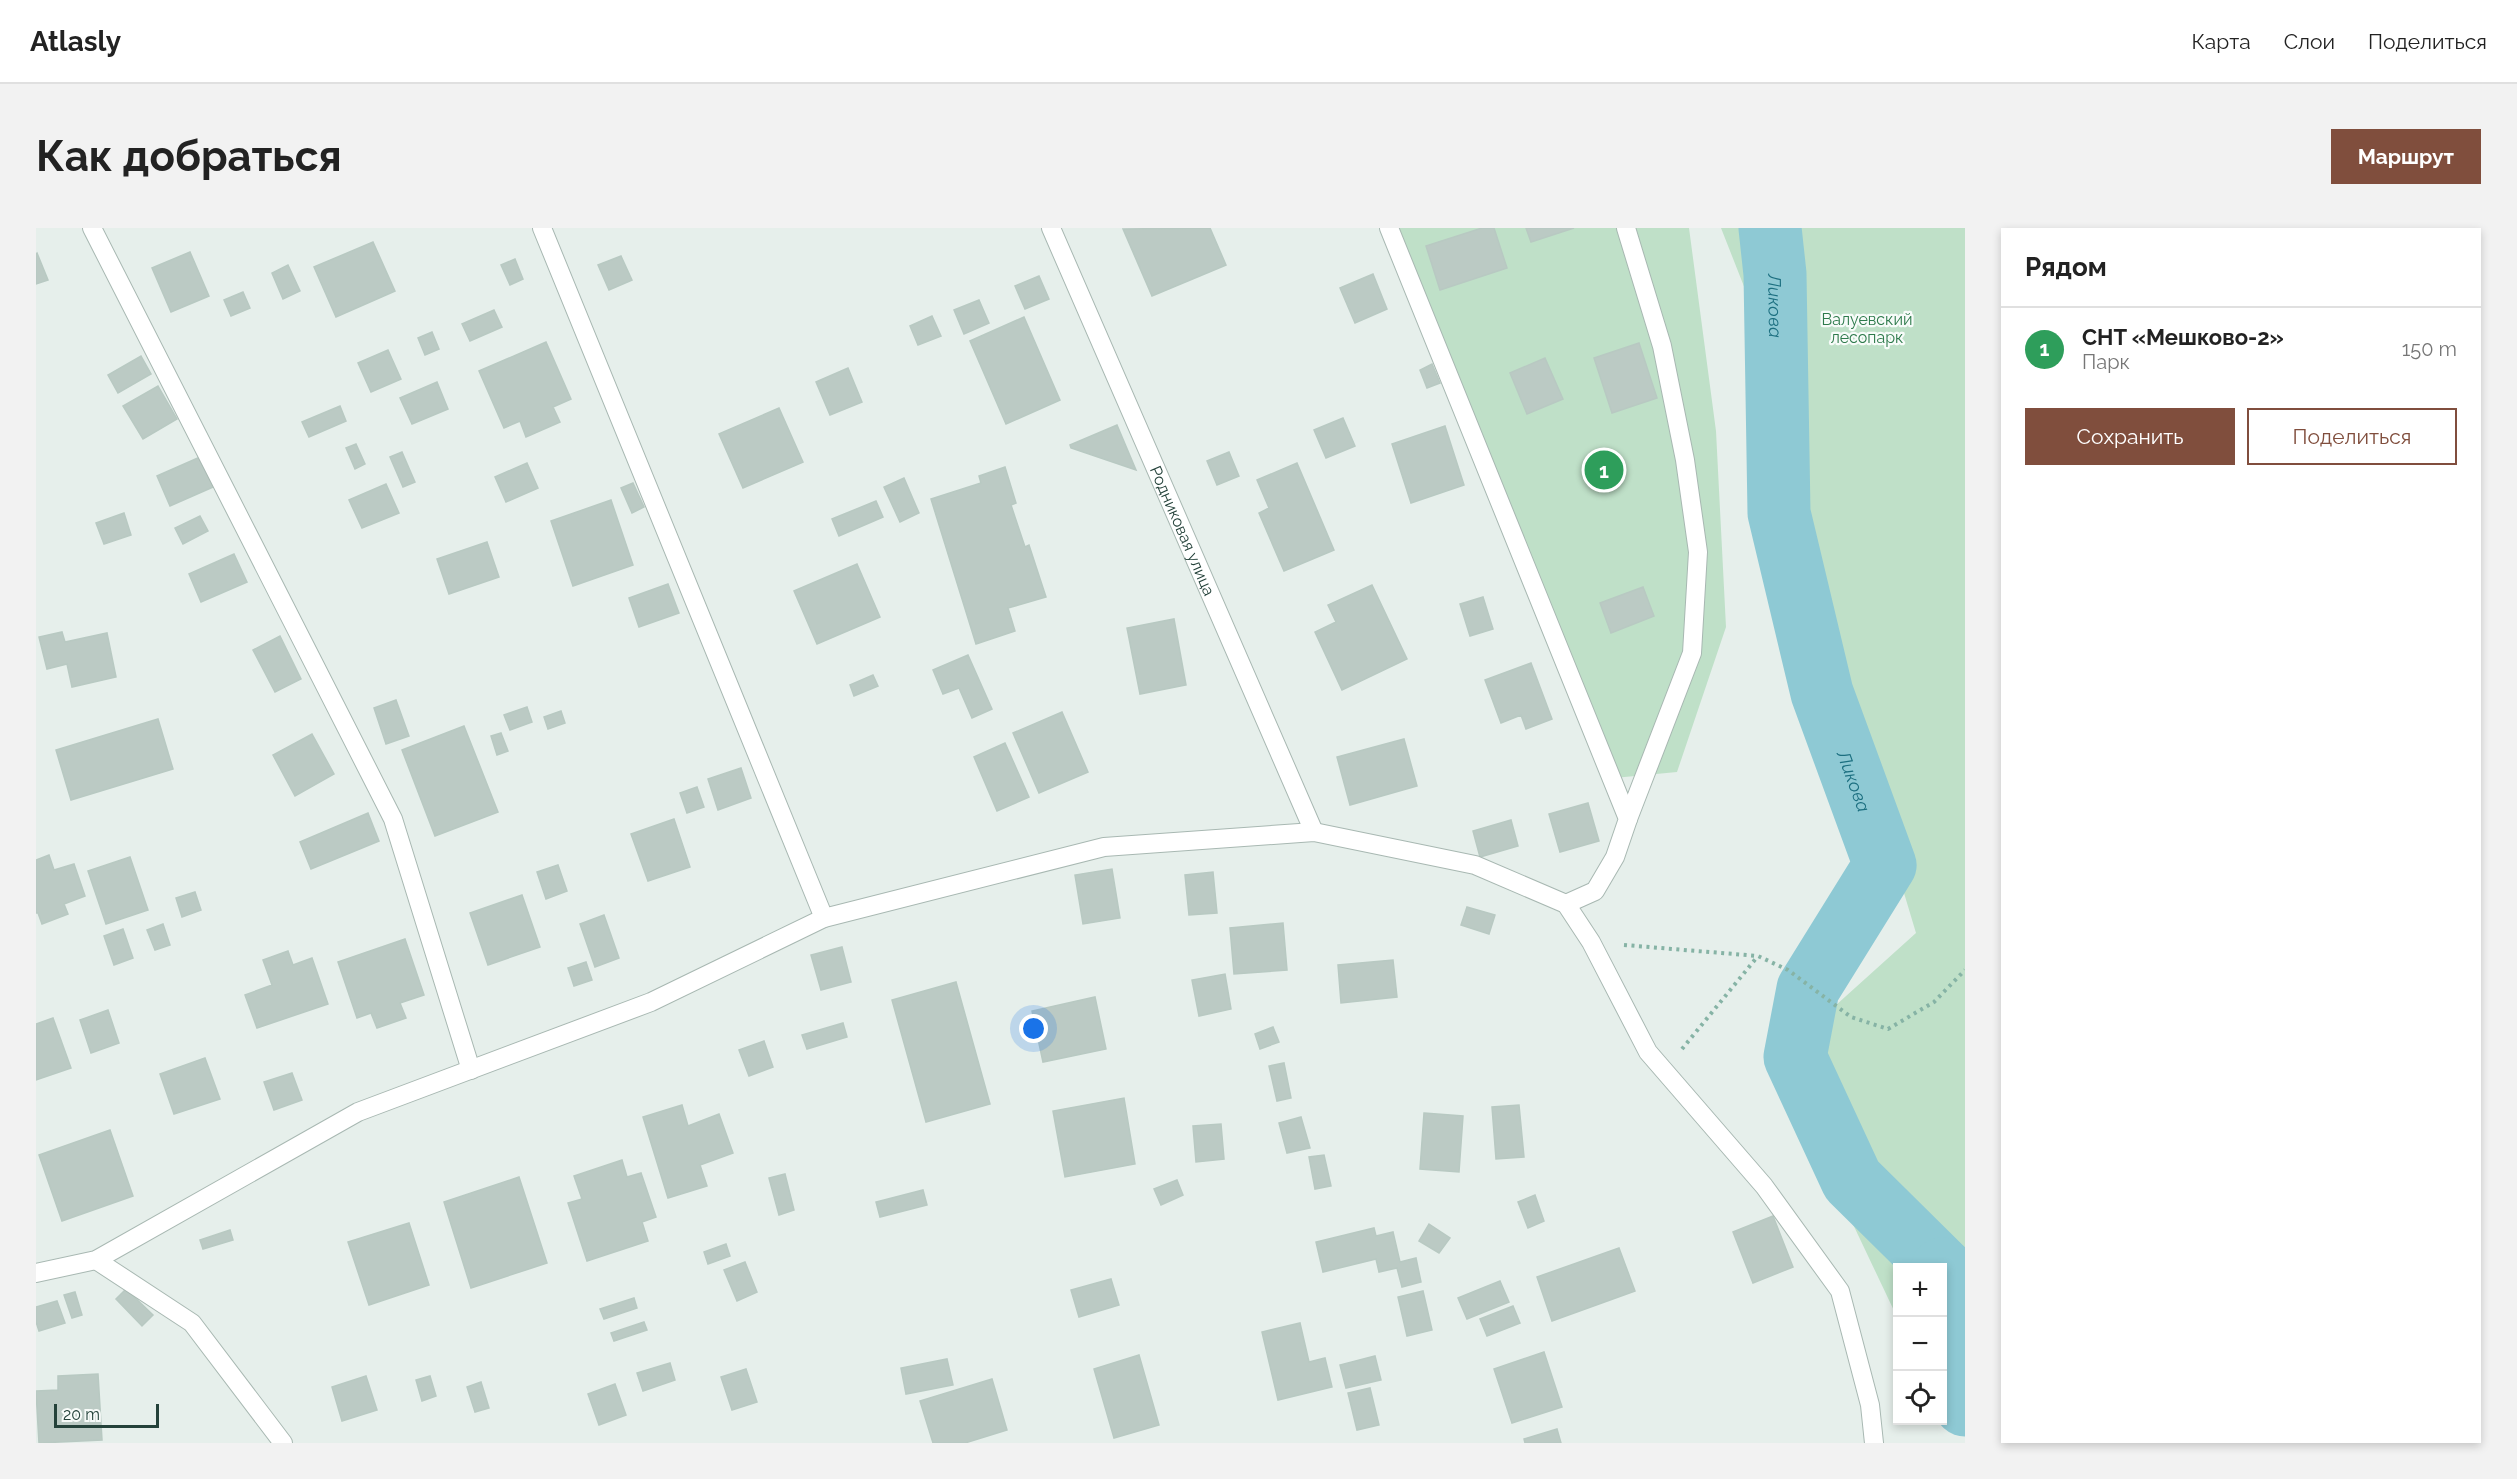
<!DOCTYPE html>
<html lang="ru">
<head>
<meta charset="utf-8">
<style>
	body { margin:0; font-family:Raleway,sans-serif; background:#f2f2f2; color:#222 }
	.controls { position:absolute; right:18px; bottom:18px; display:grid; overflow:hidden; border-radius:0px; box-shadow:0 3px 9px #0003 }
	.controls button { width:54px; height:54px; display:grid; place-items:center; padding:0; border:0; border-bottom:2px solid #e0e0e0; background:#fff; color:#222; font:30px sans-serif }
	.scale { position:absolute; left:18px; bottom:15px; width:105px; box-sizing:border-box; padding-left:6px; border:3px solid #24423a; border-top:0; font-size:16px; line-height:21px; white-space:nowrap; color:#24423a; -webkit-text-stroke:4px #f7fbf9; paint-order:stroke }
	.you { position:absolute; left:998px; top:801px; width:21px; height:21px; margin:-15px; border:4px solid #fff; border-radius:50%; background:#1a73e8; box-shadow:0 0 0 9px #1a73e833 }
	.badge { display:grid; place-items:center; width:39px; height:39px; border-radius:50%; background:#804e3d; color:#fff; font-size:20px; font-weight:700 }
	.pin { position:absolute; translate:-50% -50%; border:3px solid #fff; box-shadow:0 2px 6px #0006 }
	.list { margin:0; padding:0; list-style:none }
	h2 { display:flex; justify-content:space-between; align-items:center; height:78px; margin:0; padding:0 24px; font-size:26px }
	h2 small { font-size:20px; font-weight:400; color:#767676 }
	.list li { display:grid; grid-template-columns:39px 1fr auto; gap:18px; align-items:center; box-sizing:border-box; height:84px; padding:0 24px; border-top:2px solid #e0e0e0 }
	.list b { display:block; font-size:22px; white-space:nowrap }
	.list p { margin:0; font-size:20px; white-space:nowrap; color:#767676 }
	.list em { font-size:20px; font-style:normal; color:#767676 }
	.actions { display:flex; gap:12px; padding:18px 24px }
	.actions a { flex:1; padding:14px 0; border:2px solid #804e3d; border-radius:0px; text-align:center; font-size:21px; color:#804e3d }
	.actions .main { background:#804e3d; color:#fff }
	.icon { flex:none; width:33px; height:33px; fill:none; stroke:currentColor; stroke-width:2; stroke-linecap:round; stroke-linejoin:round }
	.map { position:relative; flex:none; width:1929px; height:1215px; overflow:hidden; border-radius:0px }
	header { display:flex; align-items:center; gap:36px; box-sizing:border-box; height:84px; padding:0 30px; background:#fff; border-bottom:2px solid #e0e0e0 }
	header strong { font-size:28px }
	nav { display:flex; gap:33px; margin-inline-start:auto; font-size:21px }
	.intro { display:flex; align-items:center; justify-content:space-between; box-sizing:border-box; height:144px; padding:0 36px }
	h1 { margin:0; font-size:42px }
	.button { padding:15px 27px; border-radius:0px; background:#804e3d; color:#fff; font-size:21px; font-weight:700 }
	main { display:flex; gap:36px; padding:0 36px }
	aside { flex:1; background:#fff; border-radius:0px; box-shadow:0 3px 9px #0003 }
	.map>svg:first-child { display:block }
	.green { fill:#bfe0c8 }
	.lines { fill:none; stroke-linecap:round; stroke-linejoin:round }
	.river { stroke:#8ec9d4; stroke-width:63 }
	.building { fill:#bbcac4; stroke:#b8c9c2; stroke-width:1.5 }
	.minor-casing { stroke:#a8b8b2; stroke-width:20 }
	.path { stroke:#86b3a5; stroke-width:4; stroke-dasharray:3 4.5; stroke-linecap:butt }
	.minor { stroke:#fff; stroke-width:18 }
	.labels { text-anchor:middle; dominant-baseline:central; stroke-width:4.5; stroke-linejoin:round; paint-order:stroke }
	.park-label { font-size:16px; fill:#2d7a4b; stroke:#f7fbf9 }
	.street-label { font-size:16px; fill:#24423a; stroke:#f7fbf9 }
	.water-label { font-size:18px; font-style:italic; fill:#1c6f80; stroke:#f7fbf9 }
</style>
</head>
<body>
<header>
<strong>Atlasly</strong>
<nav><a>Карта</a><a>Слои</a><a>Поделиться</a></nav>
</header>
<div class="intro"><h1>Как добраться</h1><a class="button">Маршрут</a></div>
<main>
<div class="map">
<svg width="1929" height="1215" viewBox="0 0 1929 1215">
	<rect width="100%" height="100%" fill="#e6efeb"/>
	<path class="green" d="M 1357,0 L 1653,0 L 1680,203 L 1690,399 L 1641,544 L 1578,550 Z
		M 1685,0 L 1929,0 L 1929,1168 L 1907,1150 L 1906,1040 L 1862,1040 L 1861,1089 L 1739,832 L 1880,705 L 1838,565 L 1774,395 L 1746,155 Z"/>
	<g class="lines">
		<g class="river">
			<path id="s1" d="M 1734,0 L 1739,46 L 1743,285 L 1786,465 L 1849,637 L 1772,761 L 1759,829 L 1816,952 L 1905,1040"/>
			<path d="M 1906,1041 L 1923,1058 L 1929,1177"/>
		</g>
	</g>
	<path class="building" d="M 1174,0 L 1190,37 L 1116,68 L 1087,1 Z
		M 1446,0 L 1458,0 L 1471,40 L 1404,62 L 1390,18 Z
		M 1490,0 L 1538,0 L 1495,14 Z
		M 337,14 L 359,63 L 300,89 L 278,39 Z
		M 154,24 L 173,68 L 135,84 L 116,40 Z
		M 1,25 L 12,52 L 0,56 L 0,26 Z
		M 585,28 L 596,52 L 573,62 L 562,37 Z
		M 479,31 L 487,51 L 474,57 L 465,37 Z
		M 252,37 L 264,63 L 247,71 L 236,45 Z
		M 1337,46 L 1351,81 L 1319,95 L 1304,60 Z
		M 1003,48 L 1013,71 L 989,81 L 979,58 Z
		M 207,64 L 214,80 L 195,88 L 188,72 Z
		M 943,72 L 953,95 L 928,106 L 918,82 Z
		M 458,82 L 466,99 L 434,113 L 426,96 Z
		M 896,88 L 905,108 L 882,117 L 874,98 Z
		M 988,89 L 1024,172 L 970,196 L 934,113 Z
		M 396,104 L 403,121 L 389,127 L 382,110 Z
		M 510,114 L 535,171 L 517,179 L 524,194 L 490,209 L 484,193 L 468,200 L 443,143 Z
		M 1603,115 L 1621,170 L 1576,185 L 1558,130 Z
		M 352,122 L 365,151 L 335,164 L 322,135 Z
		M 105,128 L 115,146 L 82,165 L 72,147 Z
		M 1509,130 L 1527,171 L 1491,186 L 1474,145 Z
		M 1396,136 L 1404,155 L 1391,160 L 1384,142 Z
		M 812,140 L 826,174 L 794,187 L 780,154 Z
		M 401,154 L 412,181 L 376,196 L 364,170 Z
		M 122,158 L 141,191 L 107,211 L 87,178 Z
		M 304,178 L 310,193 L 273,209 L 266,194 Z
		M 743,180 L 767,234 L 707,260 L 683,206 Z
		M 1307,190 L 1319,218 L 1290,230 L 1278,202 Z
		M 1081,197 L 1100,242 L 1035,220 L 1034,217 Z
		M 1409,198 L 1428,257 L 1375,275 L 1356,216 Z
		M 320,216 L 329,236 L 319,241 L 310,220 Z
		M 366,224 L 379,254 L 367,259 L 354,229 Z
		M 1193,224 L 1203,248 L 1181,257 L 1171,233 Z
		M 164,229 L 177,259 L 134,278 L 121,248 Z
		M 491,235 L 502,260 L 470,274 L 459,249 Z
		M 1261,235 L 1298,322 L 1248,343 L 1223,285 L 1233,280 L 1221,252 Z
		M 969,239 L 980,275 L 975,277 L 989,319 L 993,317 L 1010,369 L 972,380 L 979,403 L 940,416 L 895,271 L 945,255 L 943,248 Z
		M 868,250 L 883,285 L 864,294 L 848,259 Z
		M 597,255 L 608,279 L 596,285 L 585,260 Z
		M 350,256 L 363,285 L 326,300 L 313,272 Z
		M 575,272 L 597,337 L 537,358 L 515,293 Z
		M 840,273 L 847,289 L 803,308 L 796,291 Z
		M 88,285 L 95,307 L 68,316 L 60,295 Z
		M 164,288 L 172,303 L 147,316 L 139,300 Z
		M 451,314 L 463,349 L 413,366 L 401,331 Z
		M 198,326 L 211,354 L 165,374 L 153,346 Z
		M 821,336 L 844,389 L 781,416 L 758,363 Z
		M 632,356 L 643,385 L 603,399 L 593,370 Z
		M 1336,357 L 1371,431 L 1306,462 L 1279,404 L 1300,394 L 1292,377 Z
		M 1607,359 L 1618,388 L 1575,405 L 1564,375 Z
		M 1447,369 L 1457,401 L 1434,408 L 1424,376 Z
		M 1138,391 L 1150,457 L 1104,466 L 1091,400 Z
		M 26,404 L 29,414 L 71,405 L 80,449 L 36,459 L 31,436 L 11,441 L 3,409 Z
		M 244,408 L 265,451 L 239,464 L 217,422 Z
		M 932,427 L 956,481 L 936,490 L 923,460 L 907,466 L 897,442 Z
		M 1495,435 L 1516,491 L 1490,501 L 1485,487 L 1465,495 L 1449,452 Z
		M 837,447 L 842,458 L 818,468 L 814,457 Z
		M 360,472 L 373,508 L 350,516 L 338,480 Z
		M 491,479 L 496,494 L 474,502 L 468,487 Z
		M 525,483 L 529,495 L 512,501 L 508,489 Z
		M 1026,484 L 1052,544 L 1003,565 L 977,505 Z
		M 122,491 L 137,541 L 35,572 L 20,522 Z
		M 428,498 L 462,584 L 399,608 L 366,522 Z
		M 465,505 L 472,523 L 461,527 L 455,508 Z
		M 276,506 L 298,546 L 259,568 L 237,527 Z
		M 1368,511 L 1381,558 L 1314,577 L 1301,529 Z
		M 969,515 L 993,569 L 961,583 L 938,529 Z
		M 705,540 L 715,570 L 682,582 L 672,551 Z
		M 661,559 L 668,579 L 651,585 L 644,565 Z
		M 1552,575 L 1563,613 L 1524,624 L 1513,586 Z
		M 332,585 L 343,613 L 275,641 L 264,614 Z
		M 638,591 L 654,639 L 612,653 L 595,606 Z
		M 1475,592 L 1482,618 L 1444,629 L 1437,603 Z
		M 13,627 L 18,642 L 38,636 L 49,668 L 28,676 L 32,686 L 6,696 L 2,685 L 0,685 L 0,632 Z
		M 94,629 L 112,682 L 70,696 L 52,643 Z
		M 522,637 L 531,663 L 510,671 L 501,644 Z
		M 1076,641 L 1084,690 L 1047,696 L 1039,647 Z
		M 1177,644 L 1181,685 L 1153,687 L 1149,647 Z
		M 159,664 L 165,682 L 146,689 L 140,670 Z
		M 486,667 L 504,719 L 452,737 L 434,685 Z
		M 1431,679 L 1459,687 L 1453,706 L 1425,697 Z
		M 568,687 L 583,730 L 559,739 L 544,696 Z
		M 1247,695 L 1251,742 L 1198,746 L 1194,700 Z
		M 127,696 L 134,717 L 119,722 L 111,702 Z
		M 87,701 L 97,730 L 78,737 L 68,708 Z
		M 369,711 L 388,767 L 364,775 L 370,790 L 341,800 L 335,785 L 321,790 L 302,734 Z
		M 806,719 L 815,754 L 785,762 L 775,727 Z
		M 252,723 L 257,737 L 276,730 L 292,776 L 221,800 L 209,767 L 236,757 L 227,732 Z
		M 1357,732 L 1361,769 L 1305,775 L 1302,737 Z
		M 550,734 L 556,752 L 538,758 L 532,740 Z
		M 1189,746 L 1195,781 L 1163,788 L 1156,752 Z
		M 920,754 L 954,876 L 890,894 L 856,772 Z
		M 1059,769 L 1070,821 L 1007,834 L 996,783 Z
		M 72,782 L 83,815 L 55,825 L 44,792 Z
		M 17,790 L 35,840 L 0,852 L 0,796 Z
		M 807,795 L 811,809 L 771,821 L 766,807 Z
		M 1237,799 L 1243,814 L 1224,821 L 1219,806 Z
		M 728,813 L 737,839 L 713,848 L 703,822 Z
		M 169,830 L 184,871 L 138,886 L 124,846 Z
		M 1248,835 L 1255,870 L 1241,873 L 1233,838 Z
		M 256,845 L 266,872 L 238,882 L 228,854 Z
		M 1088,870 L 1099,936 L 1029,949 L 1017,883 Z
		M 646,877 L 652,898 L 683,886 L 697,925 L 664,937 L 671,958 L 632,970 L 607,889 Z
		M 1483,877 L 1488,929 L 1460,931 L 1456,879 Z
		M 1388,885 L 1427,888 L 1423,944 L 1384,941 Z
		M 1265,889 L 1274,920 L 1251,925 L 1243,895 Z
		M 1185,896 L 1188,931 L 1160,934 L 1157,898 Z
		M 74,902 L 97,968 L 26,993 L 3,927 Z
		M 1288,927 L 1295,958 L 1279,961 L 1273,929 Z
		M 586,932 L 591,949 L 605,945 L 620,989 L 606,994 L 612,1013 L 551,1033 L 532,975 L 546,971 L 538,948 Z
		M 749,946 L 758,982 L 743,987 L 733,950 Z
		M 483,949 L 511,1035 L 435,1060 L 408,974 Z
		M 1141,952 L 1147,967 L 1125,977 L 1118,961 Z
		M 887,962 L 891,977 L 844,989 L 840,974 Z
		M 1499,967 L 1508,993 L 1492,1000 L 1482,974 Z
		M 1737,988 L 1757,1039 L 1717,1055 L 1697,1004 Z
		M 373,995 L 393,1057 L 333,1077 L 312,1014 Z
		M 1393,996 L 1414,1010 L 1403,1025 L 1383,1013 Z
		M 1338,1000 L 1340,1008 L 1357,1004 L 1364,1034 L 1380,1030 L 1385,1054 L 1366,1059 L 1361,1040 L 1343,1044 L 1340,1031 L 1287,1044 L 1280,1014 Z
		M 194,1002 L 197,1012 L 167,1021 L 164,1012 Z
		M 690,1016 L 694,1028 L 672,1036 L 668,1024 Z
		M 1583,1020 L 1599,1063 L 1516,1093 L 1501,1049 Z
		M 709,1034 L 721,1064 L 701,1073 L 688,1042 Z
		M 1075,1051 L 1083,1077 L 1043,1089 L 1035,1062 Z
		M 1464,1053 L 1473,1074 L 1431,1091 L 1422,1070 Z
		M 90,1061 L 117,1087 L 106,1098 L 80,1071 Z
		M 1387,1063 L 1396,1102 L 1371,1108 L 1362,1069 Z
		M 39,1064 L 46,1087 L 36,1090 L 28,1067 Z
		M 598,1070 L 601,1080 L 568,1091 L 564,1081 Z
		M 21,1073 L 29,1095 L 3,1103 L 0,1094 L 0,1079 Z
		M 1477,1078 L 1484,1095 L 1451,1108 L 1444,1091 Z
		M 608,1094 L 611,1102 L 578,1113 L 575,1105 Z
		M 1264,1095 L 1273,1134 L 1289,1130 L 1296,1159 L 1242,1172 L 1226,1104 Z
		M 1508,1124 L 1526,1179 L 1476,1195 L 1458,1141 Z
		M 1103,1127 L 1123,1197 L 1078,1210 L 1058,1141 Z
		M 1339,1128 L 1345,1152 L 1310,1160 L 1304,1137 Z
		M 911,1131 L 917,1157 L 870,1166 L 865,1140 Z
		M 634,1135 L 639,1152 L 607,1163 L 601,1145 Z
		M 710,1141 L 721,1174 L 696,1182 L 685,1149 Z
		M 62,1146 L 66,1212 L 3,1215 L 0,1163 L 22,1162 L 22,1148 Z
		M 330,1148 L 341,1182 L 306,1193 L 296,1159 Z
		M 394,1148 L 400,1168 L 386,1173 L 380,1152 Z
		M 956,1151 L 971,1202 L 929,1215 L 897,1215 L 884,1173 Z
		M 445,1154 L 453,1180 L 439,1184 L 431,1159 Z
		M 579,1156 L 590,1187 L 563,1197 L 552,1166 Z
		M 1334,1160 L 1343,1197 L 1321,1202 L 1312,1165 Z
		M 1521,1201 L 1525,1215 L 1489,1215 L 1488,1211 Z"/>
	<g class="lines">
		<defs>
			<g id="minor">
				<path d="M 56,0 L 357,591 L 435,842"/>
				<path d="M 506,0 L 788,690"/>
				<path id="s2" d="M 1015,0 L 1278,604"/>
				<path d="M 1353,0 L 1592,591 L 1579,629 L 1559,663 L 1530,676"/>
				<path d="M 1590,0 L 1626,118 L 1649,232 L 1662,324 L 1656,425 L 1592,591"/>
				<path d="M 60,1032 L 156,1095 L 247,1215"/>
				<path d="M 0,1045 L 60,1032 L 322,884 L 615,774 L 788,690 L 1068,619 L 1278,604 L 1439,637 L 1530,676 L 1555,714 L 1612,824 L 1728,958 L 1804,1063 L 1834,1177 L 1838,1215"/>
			</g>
		</defs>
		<use href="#minor" class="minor-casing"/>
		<path class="path" d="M 1588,717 L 1722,728 L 1752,742 L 1815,789 L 1852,801 L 1898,774 L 1929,742
			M 1646,821 L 1722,728"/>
		<use href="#minor" class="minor"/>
	</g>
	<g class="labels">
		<g class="park-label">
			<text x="1831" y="91">Валуевский<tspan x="1831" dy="18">лесопарк</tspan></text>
		</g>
		<g class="street-label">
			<text stroke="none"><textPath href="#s2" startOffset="330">Родниковая улица</textPath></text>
		</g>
		<g class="water-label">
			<text stroke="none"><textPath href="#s1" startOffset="78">Ликова</textPath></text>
			<text stroke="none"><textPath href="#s1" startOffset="564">Ликова</textPath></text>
		</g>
	</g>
</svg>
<div class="controls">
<button>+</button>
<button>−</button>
<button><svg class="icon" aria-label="locate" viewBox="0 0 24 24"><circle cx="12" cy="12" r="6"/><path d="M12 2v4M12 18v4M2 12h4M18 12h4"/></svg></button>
</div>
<div class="scale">20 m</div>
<div class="you"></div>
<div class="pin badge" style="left:1568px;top:242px;background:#2e9e5b">1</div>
</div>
<aside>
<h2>Рядом<small></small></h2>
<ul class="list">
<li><span class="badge" style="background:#2e9e5b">1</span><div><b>СНТ «Мешково-2»</b><p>Парк</p></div><em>150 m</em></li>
</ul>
<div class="actions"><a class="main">Сохранить</a><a>Поделиться</a></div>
</aside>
</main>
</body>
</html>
